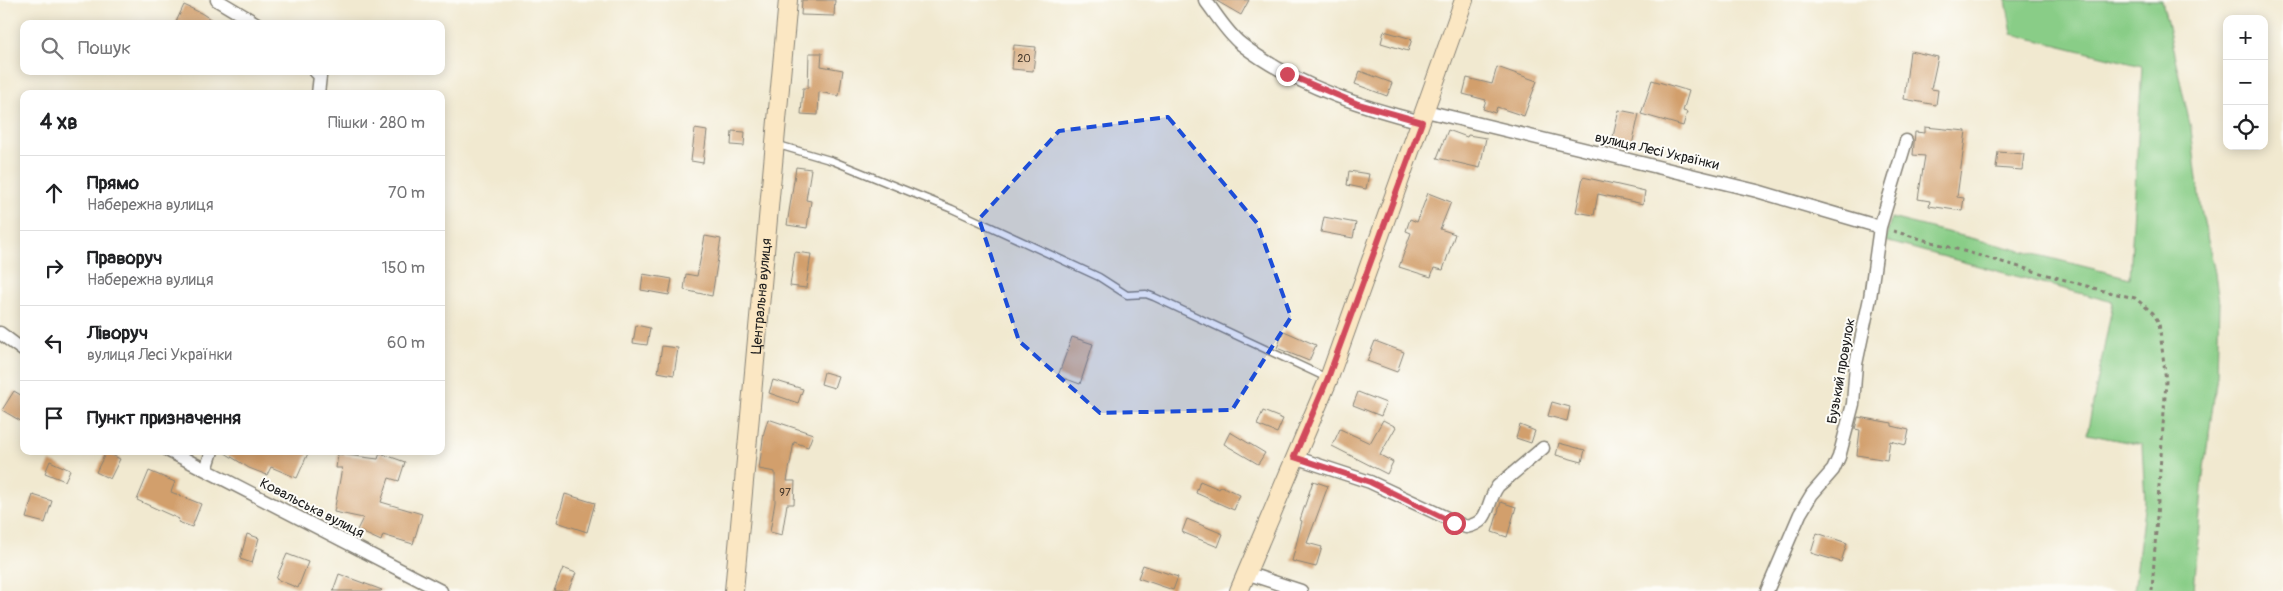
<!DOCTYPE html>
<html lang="uk">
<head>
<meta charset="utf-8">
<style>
	body { margin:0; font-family:Pangolin,sans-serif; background:#f6f6f6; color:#202124 }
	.controls { position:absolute; right:15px; top:15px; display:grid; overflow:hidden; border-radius:10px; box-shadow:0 2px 12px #0003 }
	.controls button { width:45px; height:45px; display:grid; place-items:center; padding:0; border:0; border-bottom:1px solid #e0e0e0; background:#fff; color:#202124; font:25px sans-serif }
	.stop { position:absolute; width:15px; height:15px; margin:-11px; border:4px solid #d1495b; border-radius:50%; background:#fff }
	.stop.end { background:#d1495b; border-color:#fff; box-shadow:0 1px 5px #0008 }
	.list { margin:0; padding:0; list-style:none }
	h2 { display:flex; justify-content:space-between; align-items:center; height:65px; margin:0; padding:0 20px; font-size:21px }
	h2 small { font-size:16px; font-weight:400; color:#757577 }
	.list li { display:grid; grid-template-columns:32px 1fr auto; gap:15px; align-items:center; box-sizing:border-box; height:75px; padding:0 20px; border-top:1px solid #e0e0e0 }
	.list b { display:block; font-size:19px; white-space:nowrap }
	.list p { margin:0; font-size:16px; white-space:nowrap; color:#757577 }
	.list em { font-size:16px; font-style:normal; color:#757577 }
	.icon { flex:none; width:28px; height:28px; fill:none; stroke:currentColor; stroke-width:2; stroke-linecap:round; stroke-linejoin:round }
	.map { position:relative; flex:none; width:2283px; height:591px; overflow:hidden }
	.search { position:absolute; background:#fff; box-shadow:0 2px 12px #0003; left:20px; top:20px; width:425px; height:55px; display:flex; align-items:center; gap:12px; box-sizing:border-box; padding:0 18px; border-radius:10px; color:#757577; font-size:19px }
	.panel { position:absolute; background:#fff; box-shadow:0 2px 12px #0003; left:20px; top:90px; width:425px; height:365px; border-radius:10px }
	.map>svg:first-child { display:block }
	.green { fill:#89cd87; stroke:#527452 }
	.building { fill:#d29f6c }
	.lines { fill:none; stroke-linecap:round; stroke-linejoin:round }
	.lane-casing { stroke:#868276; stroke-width:9 }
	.street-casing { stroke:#868276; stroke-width:15 }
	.secondary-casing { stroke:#868276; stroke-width:20 }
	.path { stroke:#868276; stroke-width:3; stroke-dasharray:4 4; stroke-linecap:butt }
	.lane { stroke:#fff; stroke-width:6 }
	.street { stroke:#fff; stroke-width:12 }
	.secondary { stroke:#fbe7c3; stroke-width:18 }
	.route { stroke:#d1495b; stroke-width:6 }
	.marked { fill:#1d4ed8; fill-opacity:0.2; stroke:#1d4ed8; stroke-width:4; stroke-dasharray:10 6; stroke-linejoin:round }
	.labels { text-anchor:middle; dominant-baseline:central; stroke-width:4; stroke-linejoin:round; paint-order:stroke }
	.number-label { font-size:11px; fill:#4a3d30 }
	.street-label { font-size:14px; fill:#1c1c1c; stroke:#fdfcf7 }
</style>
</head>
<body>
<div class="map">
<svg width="2283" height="591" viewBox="0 0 2283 591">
	<rect width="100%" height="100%" fill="#fdfcf7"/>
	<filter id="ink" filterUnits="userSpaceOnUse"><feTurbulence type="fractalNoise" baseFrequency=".02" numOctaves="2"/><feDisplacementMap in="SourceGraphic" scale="10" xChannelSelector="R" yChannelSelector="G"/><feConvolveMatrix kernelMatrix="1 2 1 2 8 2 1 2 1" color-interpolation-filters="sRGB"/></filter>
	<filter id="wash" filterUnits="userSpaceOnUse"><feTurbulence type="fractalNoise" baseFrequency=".0096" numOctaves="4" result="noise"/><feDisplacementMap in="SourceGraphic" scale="20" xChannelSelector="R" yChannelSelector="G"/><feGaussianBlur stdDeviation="1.12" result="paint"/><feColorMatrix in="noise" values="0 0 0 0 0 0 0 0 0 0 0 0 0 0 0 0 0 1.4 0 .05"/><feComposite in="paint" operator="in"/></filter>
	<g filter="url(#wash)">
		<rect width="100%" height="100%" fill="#f1e9d0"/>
		<path class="green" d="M 2006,0 L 2162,0 L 2191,129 L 2200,204 L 2215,273 L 2219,302 L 2217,376 L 2203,476 L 2194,591 L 2134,591 L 2145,501 L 2142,445 L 2087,434 L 2113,302 L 1885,241 L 1891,218 L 2130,278 L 2142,66 L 2012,34 Z"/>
		<g id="blocks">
			<path class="building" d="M 802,0 L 835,0 L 834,16 L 801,15 Z
				M 1215,0 L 1249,0 L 1241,15 Z
				M 184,5 L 201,13 L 218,24 L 175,24 Z
				M 1384,31 L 1412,39 L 1408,51 L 1381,43 Z
				M 1014,45 L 1036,47 L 1033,71 L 1012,69 Z
				M 1910,51 L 1938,57 L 1931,89 L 1938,90 L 1936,105 L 1904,99 Z
				M 809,53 L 822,53 L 821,66 L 843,70 L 839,96 L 819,92 L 818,115 L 801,114 L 803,88 L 808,88 Z
				M 1497,67 L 1537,81 L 1524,116 L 1497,107 L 1495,113 L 1483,109 L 1486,100 L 1463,94 L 1467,78 L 1492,84 Z
				M 1360,71 L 1392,83 L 1387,96 L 1355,84 Z
				M 1652,80 L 1689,91 L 1683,111 L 1687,112 L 1683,126 L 1641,114 Z
				M 1619,110 L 1639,114 L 1632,145 L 1612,141 Z
				M 1925,127 L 1966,131 L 1957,197 L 1964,198 L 1962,211 L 1929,206 L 1930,201 L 1918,199 L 1925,156 L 1913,155 L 1915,132 L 1925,133 Z
				M 695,129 L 707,131 L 703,163 L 691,161 Z
				M 1448,130 L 1467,137 L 1468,135 L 1486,138 L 1480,168 L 1437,158 Z
				M 732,131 L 745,132 L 744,146 L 731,145 Z
				M 1998,152 L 2024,154 L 2022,170 L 1996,168 Z
				M 796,167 L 811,169 L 806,200 L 811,201 L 807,228 L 787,225 Z
				M 1349,171 L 1369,174 L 1366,189 L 1347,185 Z
				M 1583,177 L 1645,191 L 1643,204 L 1598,194 L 1594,215 L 1576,212 Z
				M 1428,193 L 1451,202 L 1440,229 L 1455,234 L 1443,270 L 1434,268 L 1431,277 L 1399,267 L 1411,233 L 1406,231 L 1410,219 L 1417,222 Z
				M 1324,217 L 1356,223 L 1353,238 L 1321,232 Z
				M 705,236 L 721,239 L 712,296 L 684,290 L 686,274 L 697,276 Z
				M 795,252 L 811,254 L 806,288 L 790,286 Z
				M 643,274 L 672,279 L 669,295 L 641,290 Z
				M 636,325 L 650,328 L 647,345 L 633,343 Z
				M 1284,331 L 1316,345 L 1309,361 L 1277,348 Z
				M 1072,337 L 1093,344 L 1080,384 L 1058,376 Z
				M 1375,341 L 1404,352 L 1397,372 L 1367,361 Z
				M 662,346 L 678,348 L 674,375 L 658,372 Z
				M 824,372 L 838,376 L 834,388 L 821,384 Z
				M 773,380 L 803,389 L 798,403 L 769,393 Z
				M 14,391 L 24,397 L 24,423 L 2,410 Z
				M 1358,392 L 1386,403 L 1381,416 L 1353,405 Z
				M 1552,402 L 1570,407 L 1567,421 L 1548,416 Z
				M 1263,411 L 1283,419 L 1277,433 L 1257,425 Z
				M 1858,417 L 1892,423 L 1892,426 L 1909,430 L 1906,445 L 1890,441 L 1887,460 L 1857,455 L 1860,430 L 1855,429 Z
				M 768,419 L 813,434 L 808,447 L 794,442 L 787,481 L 795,481 L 794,504 L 787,504 L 782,535 L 770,532 L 775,502 L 775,472 L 759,469 L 764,432 Z
				M 1383,420 L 1396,427 L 1380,455 L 1393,462 L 1387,474 L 1332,446 L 1340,429 L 1370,443 Z
				M 1520,425 L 1535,431 L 1531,443 L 1516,438 Z
				M 1230,432 L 1265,453 L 1258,464 L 1224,444 Z
				M 1559,443 L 1585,450 L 1582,462 L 1556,455 Z
				M 222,451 L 309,451 L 297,478 L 271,467 L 267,475 L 249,468 Z
				M 106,452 L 120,459 L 110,479 L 96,472 Z
				M 380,453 L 405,462 L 399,481 L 389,478 L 381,502 L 422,514 L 413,544 L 383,535 L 381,541 L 357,530 L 363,518 L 334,512 L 342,468 L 336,468 L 338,454 L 378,459 Z
				M 50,461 L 70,470 L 65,481 L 45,473 Z
				M 149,471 L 175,482 L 171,492 L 201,504 L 192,527 L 178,522 L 179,519 L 137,500 Z
				M 1200,481 L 1219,489 L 1221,486 L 1240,495 L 1234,510 L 1196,493 Z
				M 1313,481 L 1328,486 L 1307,543 L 1322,547 L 1316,567 L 1292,561 L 1302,521 L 1300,520 Z
				M 565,494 L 595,503 L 587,532 L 557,522 Z
				M 33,495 L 52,501 L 45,523 L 26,518 Z
				M 1501,502 L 1516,507 L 1507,537 L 1492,532 Z
				M 1187,519 L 1223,534 L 1218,547 L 1182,532 Z
				M 1817,533 L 1847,543 L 1841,562 L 1811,553 Z
				M 247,534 L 259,538 L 252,563 L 240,559 Z
				M 287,554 L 308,562 L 298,588 L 276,579 Z
				M 1143,565 L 1178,577 L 1173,590 L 1138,578 Z
				M 563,568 L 576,573 L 568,591 L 554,591 Z
				M 339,574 L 382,590 L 381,591 L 333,591 Z"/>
		</g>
	</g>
	<g filter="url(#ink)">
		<use href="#blocks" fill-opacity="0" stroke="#868276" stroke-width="1"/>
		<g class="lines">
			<defs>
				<path id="lane" d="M 775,144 L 833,161 L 952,209 L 1099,277 L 1127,295 L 1146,294 L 1154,297 L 1327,378"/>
				<path id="street" d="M 217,0 L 257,24
					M 1205,0 C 1216,14 1227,33 1241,44 C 1292,84 1360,107 1422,122
					M 315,71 L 320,76 L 318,94
					M 1426,111 L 1757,191 L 1880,227
					M 0,333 L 24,351
					M 169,451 L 441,591
					M 1294,457 L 1370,482 L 1466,527 C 1492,522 1485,503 1498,486 L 1543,448
					M 206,470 L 212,451
					M 1246,573 L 1301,591
					M 1767,591 L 1800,514 L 1812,494 L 1833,470 L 1839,457 L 1853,404 L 1856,364 L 1870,298 L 1880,227 L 1906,141"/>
				<g id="secondary">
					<path id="s1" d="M 734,591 L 788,0"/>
					<path d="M 1239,591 L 1329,378 L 1464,0"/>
				</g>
			</defs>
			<use href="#lane" class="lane-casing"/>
			<use href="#street" class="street-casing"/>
			<use href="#secondary" class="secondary-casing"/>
			<path class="path" d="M 1893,231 L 2104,291 L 2135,298 L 2153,313 L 2159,323 L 2166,381 L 2152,591"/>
			<use href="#lane" class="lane"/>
			<use href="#street" class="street"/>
			<use href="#secondary" class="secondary"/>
		</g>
	</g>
	<g class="lines" filter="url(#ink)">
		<path class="route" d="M 1287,74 L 1358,104 L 1422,122 L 1328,378 L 1294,457 L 1370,482 L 1454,523"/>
	</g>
	<path class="marked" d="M 1168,117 L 1257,223 L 1291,317 L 1232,410 L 1100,413 L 1019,341 L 979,219 L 1059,131 Z"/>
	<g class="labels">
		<g class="number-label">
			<text x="1024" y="58">20</text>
			<text x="785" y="492">97</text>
		</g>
		<g class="street-label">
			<text transform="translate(1657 151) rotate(13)">вулиця Лесі Українки</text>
			<text stroke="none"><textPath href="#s1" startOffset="296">Центральна вулиця</textPath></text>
			<text transform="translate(1841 371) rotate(-80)">Бузький провулок</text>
			<text transform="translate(312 508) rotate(27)">Ковальська вулиця</text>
		</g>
	</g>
</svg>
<div class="controls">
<button>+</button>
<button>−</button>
<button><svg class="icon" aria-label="locate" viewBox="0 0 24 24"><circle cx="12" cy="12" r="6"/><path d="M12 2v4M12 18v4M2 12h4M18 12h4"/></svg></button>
</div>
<div class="stop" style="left:1454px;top:523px"></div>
<div class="stop end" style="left:1287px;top:74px"></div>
<div class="search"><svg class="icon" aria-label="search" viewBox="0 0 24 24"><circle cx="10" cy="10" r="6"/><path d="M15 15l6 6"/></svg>Пошук</div>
<section class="panel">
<h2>4 хв<small>Пішки · 280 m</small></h2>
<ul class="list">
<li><svg class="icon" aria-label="ahead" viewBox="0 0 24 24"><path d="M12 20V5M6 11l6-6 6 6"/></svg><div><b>Прямо</b><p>Набережна вулиця</p></div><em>70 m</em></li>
<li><svg class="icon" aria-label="right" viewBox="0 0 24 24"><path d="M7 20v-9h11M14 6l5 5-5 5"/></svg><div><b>Праворуч</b><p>Набережна вулиця</p></div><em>150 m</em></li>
<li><svg class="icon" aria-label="left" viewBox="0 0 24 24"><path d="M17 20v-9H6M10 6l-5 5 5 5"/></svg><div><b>Ліворуч</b><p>вулиця Лесі Українки</p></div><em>60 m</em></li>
<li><svg class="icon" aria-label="arrive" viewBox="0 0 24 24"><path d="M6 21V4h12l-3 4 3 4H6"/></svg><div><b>Пункт призначення</b></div></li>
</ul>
</section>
</div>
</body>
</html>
